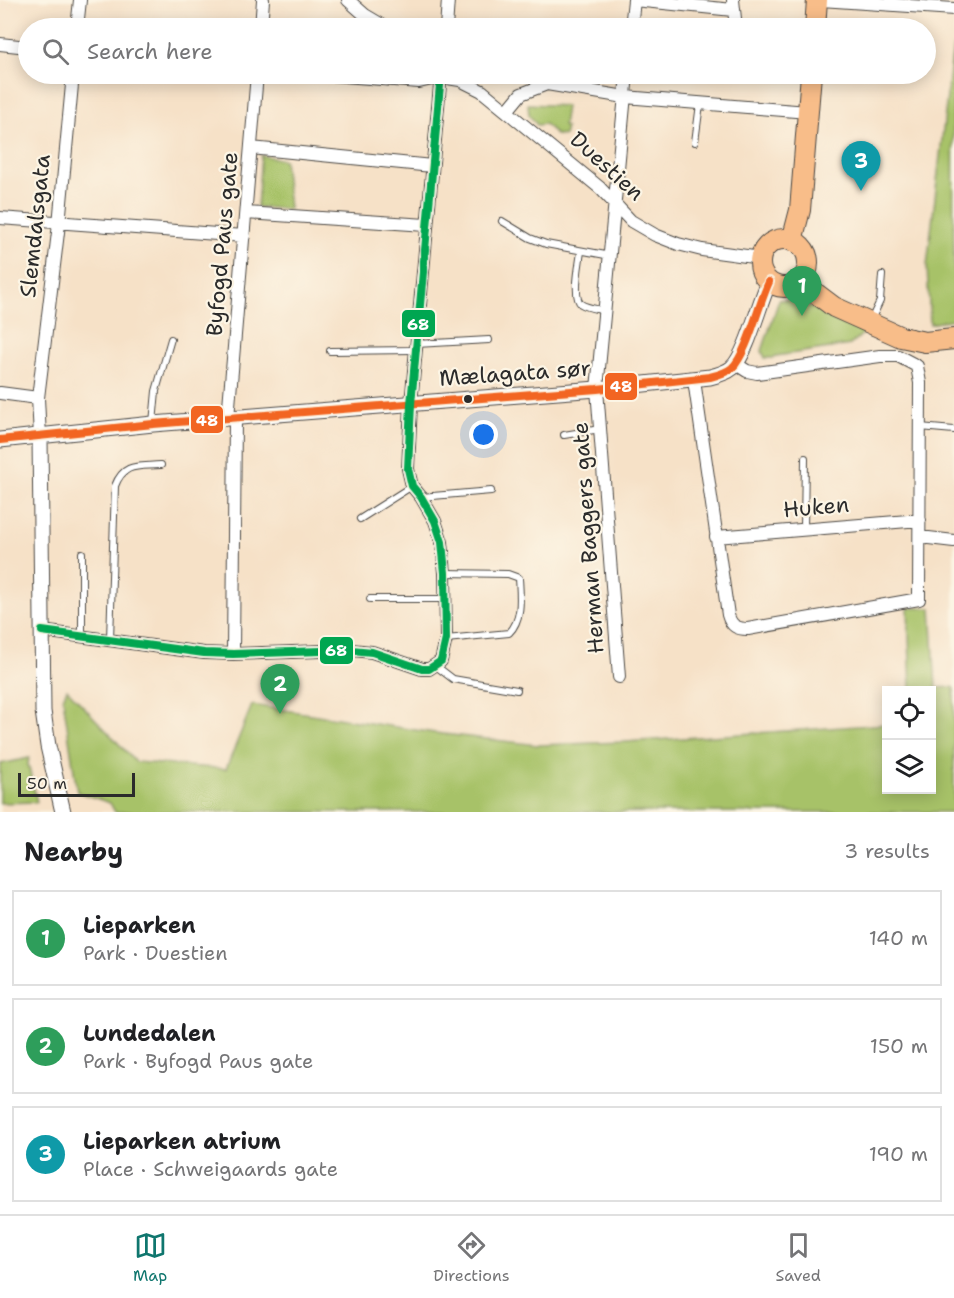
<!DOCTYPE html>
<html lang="en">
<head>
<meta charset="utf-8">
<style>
	body { margin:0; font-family:"Shantell Sans",sans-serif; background:#f6f6f6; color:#202124 }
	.controls { position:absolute; right:18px; bottom:18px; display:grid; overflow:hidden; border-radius:0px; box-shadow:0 3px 15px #0003 }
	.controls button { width:54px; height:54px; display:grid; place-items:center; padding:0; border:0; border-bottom:2px solid #e0e0e0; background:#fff; color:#202124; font:30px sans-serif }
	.scale { position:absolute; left:18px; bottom:15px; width:117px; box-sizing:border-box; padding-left:6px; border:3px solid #2b2b2b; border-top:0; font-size:16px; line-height:21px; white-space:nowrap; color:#2b2b2b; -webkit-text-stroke:4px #fcf5e5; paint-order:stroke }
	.you { position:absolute; left:484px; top:435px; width:21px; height:21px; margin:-15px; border:4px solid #fff; border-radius:50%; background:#1a73e8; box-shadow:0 0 0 9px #1a73e833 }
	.badge { display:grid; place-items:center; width:39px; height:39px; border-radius:50%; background:#0f766e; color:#fff; font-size:20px; font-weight:700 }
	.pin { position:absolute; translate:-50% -50px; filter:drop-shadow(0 2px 3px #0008) }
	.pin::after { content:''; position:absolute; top:32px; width:21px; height:18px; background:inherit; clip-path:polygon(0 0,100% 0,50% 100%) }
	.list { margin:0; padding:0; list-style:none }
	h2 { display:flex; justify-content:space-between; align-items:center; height:78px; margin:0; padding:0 24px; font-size:26px }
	h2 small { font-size:20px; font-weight:400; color:#757577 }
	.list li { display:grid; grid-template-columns:39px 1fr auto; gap:18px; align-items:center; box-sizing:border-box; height:96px; margin:0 12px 12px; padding:0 12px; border:2px solid #e0e0e0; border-radius:0px }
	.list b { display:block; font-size:22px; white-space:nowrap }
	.list p { margin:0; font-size:20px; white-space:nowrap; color:#757577 }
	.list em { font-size:20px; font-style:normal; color:#757577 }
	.icon { flex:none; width:33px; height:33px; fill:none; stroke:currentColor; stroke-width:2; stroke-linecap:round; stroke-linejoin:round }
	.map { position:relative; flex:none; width:954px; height:812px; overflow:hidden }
	.search { position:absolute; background:#fff; box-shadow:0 3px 15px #0003; left:18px; right:18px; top:18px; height:66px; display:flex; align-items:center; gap:15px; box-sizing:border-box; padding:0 21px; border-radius:33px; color:#757577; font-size:22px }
	.sheet { height:402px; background:#fff }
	nav { display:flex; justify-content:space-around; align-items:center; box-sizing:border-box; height:84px; border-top:2px solid #e0e0e0; background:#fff; font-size:16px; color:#757577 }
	nav a { display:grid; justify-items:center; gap:3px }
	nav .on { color:#0f766e }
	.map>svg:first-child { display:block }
	.green { fill:#a7c268; stroke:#69764a; stroke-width:1.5 }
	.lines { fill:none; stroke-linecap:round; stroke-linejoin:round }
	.service-casing { stroke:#494642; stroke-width:8 }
	.minor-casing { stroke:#494642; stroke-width:14 }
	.tertiary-casing { stroke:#494642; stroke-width:17 }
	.primary-casing { stroke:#494642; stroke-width:22 }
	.service { stroke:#fff; stroke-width:6 }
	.minor { stroke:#fff; stroke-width:12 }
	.tertiary { stroke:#fff; stroke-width:15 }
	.primary { stroke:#f8bd89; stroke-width:20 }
	.bus-1-casing { stroke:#fcf5e5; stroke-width:12 }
	.bus-2-casing { stroke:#fcf5e5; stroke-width:12 }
	.bus-1 { stroke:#f26522; stroke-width:8 }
	.bus-2 { stroke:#00a651; stroke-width:8 }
	.bus-dot { fill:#2b2b2b; stroke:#fcf5e5; stroke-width:2 }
	.labels { text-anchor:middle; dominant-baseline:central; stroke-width:4.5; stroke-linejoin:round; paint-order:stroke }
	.street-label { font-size:22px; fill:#2b2b2b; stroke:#fcf5e5 }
	.line-badge { stroke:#fcf5e5; stroke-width:2 }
	.badge-label { font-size:16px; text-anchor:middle; font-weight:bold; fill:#fff }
</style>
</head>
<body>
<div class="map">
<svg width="954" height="812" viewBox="0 0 954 812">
	<rect width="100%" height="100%" fill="#fcf5e5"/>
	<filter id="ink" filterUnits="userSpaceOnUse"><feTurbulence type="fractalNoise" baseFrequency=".0167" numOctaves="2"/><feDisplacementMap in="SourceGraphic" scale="12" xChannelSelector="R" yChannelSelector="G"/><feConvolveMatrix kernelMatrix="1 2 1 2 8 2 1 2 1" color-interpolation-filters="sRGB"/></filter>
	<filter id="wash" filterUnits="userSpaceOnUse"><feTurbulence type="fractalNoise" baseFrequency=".008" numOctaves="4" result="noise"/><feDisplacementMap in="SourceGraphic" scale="24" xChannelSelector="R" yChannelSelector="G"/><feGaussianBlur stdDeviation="1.35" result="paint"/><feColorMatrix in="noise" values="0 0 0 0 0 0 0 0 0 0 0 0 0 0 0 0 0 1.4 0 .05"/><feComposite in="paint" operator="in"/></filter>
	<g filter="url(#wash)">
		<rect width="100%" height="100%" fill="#f6e1c7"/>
		<path class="green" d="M 953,45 L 954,319 L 930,324 L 927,266 Z
			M 528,104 L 566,106 L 563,126 L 566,127 L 564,136 L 556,135 L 545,124 L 537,125 L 529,115 Z
			M 261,155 L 284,160 L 289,209 L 257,207 Z
			M 794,299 L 866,331 L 850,345 L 776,356 L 773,358 L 765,358 L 762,351 L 779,300 Z
			M 908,608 L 931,608 L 936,688 L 954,687 L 954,812 L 115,812 L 110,803 L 77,792 L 63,698 L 67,689 L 136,762 L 226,769 L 252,705 L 435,733 L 538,745 L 625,742 L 886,724 L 886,790 L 932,790 L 932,690 L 911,690 Z
			M 29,758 L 28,764 L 37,802 L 0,803 L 0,764 Z"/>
	</g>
	<g filter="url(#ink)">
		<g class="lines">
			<defs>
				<path id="service" d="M 695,142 L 700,104
					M 502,221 L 530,238 L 546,244 L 611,256
					M 581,251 C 580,262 572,297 581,304 C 587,308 598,309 605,311
					M 871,320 L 880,301 L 882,275
					M 416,344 L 489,340
					M 330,351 L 415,350
					M 153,423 L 156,391 L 171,339
					M 920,427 L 954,430
					M 564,435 L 600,429
					M 421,497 L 491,491
					M 360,519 L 412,486
					M 804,530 L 805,458
					M 82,553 L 82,635
					M 445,573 L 508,574 L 519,578 C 520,596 523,619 509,633 L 446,639
					M 370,599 L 446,599
					M 110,639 L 115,486 C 124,462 139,467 161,465
					M 436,666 L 453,679 L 517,690"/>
				<path id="minor" d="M 348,0 L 365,15 L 387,28
					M 634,0 L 733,10
					M 733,0 L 736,28
					M 821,0 L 954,9
					M 77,28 L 80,0
					M 261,28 L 263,0
					M 446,28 L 448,0
					M 631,28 L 634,0
					M 0,44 L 28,47
					M 319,74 L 419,82 L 441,77
					M 438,74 L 441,77 L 460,80 L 482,91 L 600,188 L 631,221 L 655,235 L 678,244 L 702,250 L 761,258
					M 507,111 L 521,94 L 547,84 L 625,97 L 808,112
					M 251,148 L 432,166
					M 246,213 L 426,225
					M 0,218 L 244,236
					M 694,380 L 728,615 C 731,626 737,629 748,629 L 919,599 L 920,383 L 917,366 L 898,356 L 880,356 L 757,373 L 747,371 L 736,364
					M 0,393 L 38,398
					M 228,418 L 257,74
					M 40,437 L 38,398 L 59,224 L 73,74
					M 716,537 L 920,520
					M 920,537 L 954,541
					M 42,631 L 204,653 L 233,654 L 352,650 L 372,652 L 422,669 L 429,669 L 441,661 L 446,639 L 445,573 L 442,542 L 435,521 L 421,497 L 412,486 L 408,469 L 411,404 L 441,74
					M 233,654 L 235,417
					M 619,677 L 597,389 L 627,74"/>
				<path id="tertiary" d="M 40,437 L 43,711 L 48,746 L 63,812
					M 0,440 L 153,424 L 597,389 L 710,377 C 718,375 726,373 732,368 C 747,354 759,303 769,282"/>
				<path id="primary" d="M 815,28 L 817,0
					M760 263a24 24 0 1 1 48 0a24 24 0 1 1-48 0Z
					M 792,241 L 800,210 L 811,74
					M 802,279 L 814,292 L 834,307 L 901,337 L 925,342 L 954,339"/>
			</defs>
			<use href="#service" class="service-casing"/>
			<use href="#minor" class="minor-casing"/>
			<use href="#tertiary" class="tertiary-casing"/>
			<use href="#primary" class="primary-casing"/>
			<use href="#service" class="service"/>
			<use href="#minor" class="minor"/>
			<use href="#tertiary" class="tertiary"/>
			<use href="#primary" class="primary"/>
			<defs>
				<path id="bus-1" d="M 0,440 L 153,424 L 597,389 L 710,377 C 718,375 726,373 732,368 C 747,354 759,303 769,282"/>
				<path id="bus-2" d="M 42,631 L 204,653 L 233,654 L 352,650 L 372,652 L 422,669 L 429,669 L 441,661 L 446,639 L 445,573 L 442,542 L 435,521 L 421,497 L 412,486 L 408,469 L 411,404 L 441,74"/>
			</defs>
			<use href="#bus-1" class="bus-1-casing"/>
			<use href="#bus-2" class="bus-2-casing"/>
			<use href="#bus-1" class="bus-1"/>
			<use href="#bus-2" class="bus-2"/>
		</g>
	</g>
	<circle class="bus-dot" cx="468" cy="399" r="5"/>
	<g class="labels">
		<g class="street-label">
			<text transform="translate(607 166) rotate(42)">Duestien</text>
			<text transform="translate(35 226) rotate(-84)">Slemdalsgata</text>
			<text transform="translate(222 244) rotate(-85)">Byfogd Paus gate</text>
			<text transform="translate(515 373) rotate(-4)">Mælagata sør</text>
			<text transform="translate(816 507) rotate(-5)">Huken</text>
			<text transform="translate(588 538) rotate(-94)">Herman Baggers gate</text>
		</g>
	</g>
	<g class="line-badge">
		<rect x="401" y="309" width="35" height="29" rx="6" fill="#00a651"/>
		<rect x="604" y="372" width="34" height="29" rx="6" fill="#f26522"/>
		<rect x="190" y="405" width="34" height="29" rx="6" fill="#f26522"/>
		<rect x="319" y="636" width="35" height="29" rx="6" fill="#00a651"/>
	</g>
	<g class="badge-label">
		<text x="418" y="330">68</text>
		<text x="621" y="392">48</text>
		<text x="207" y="426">48</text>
		<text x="336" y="656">68</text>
	</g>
</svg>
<div class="controls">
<button><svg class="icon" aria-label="locate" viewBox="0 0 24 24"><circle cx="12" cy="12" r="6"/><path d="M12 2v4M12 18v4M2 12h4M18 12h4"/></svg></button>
<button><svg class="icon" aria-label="layers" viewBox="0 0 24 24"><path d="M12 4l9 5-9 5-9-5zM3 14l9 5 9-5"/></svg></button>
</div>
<div class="scale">50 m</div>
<div class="you"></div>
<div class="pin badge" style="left:802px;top:316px;background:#2e9e5b">1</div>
<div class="pin badge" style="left:280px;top:714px;background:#2e9e5b">2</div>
<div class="pin badge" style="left:861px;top:191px;background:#0f9aa8">3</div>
<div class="search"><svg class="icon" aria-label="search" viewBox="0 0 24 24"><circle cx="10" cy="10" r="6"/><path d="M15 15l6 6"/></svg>Search here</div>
</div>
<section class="sheet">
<h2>Nearby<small>3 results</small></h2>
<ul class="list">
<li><span class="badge" style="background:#2e9e5b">1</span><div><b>Lieparken</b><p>Park · Duestien</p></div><em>140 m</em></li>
<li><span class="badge" style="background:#2e9e5b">2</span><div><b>Lundedalen</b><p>Park · Byfogd Paus gate</p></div><em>150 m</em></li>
<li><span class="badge" style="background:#0f9aa8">3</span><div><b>Lieparken atrium</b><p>Place · Schweigaards gate</p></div><em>190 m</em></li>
</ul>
</section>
<nav>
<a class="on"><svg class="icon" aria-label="map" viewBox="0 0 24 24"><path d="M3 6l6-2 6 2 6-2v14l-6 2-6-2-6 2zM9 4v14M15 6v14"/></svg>Map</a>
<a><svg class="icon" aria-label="directions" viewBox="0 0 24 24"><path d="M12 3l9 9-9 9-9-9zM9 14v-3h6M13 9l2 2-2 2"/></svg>Directions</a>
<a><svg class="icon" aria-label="saved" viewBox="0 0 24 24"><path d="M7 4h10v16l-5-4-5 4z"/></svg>Saved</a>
</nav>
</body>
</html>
